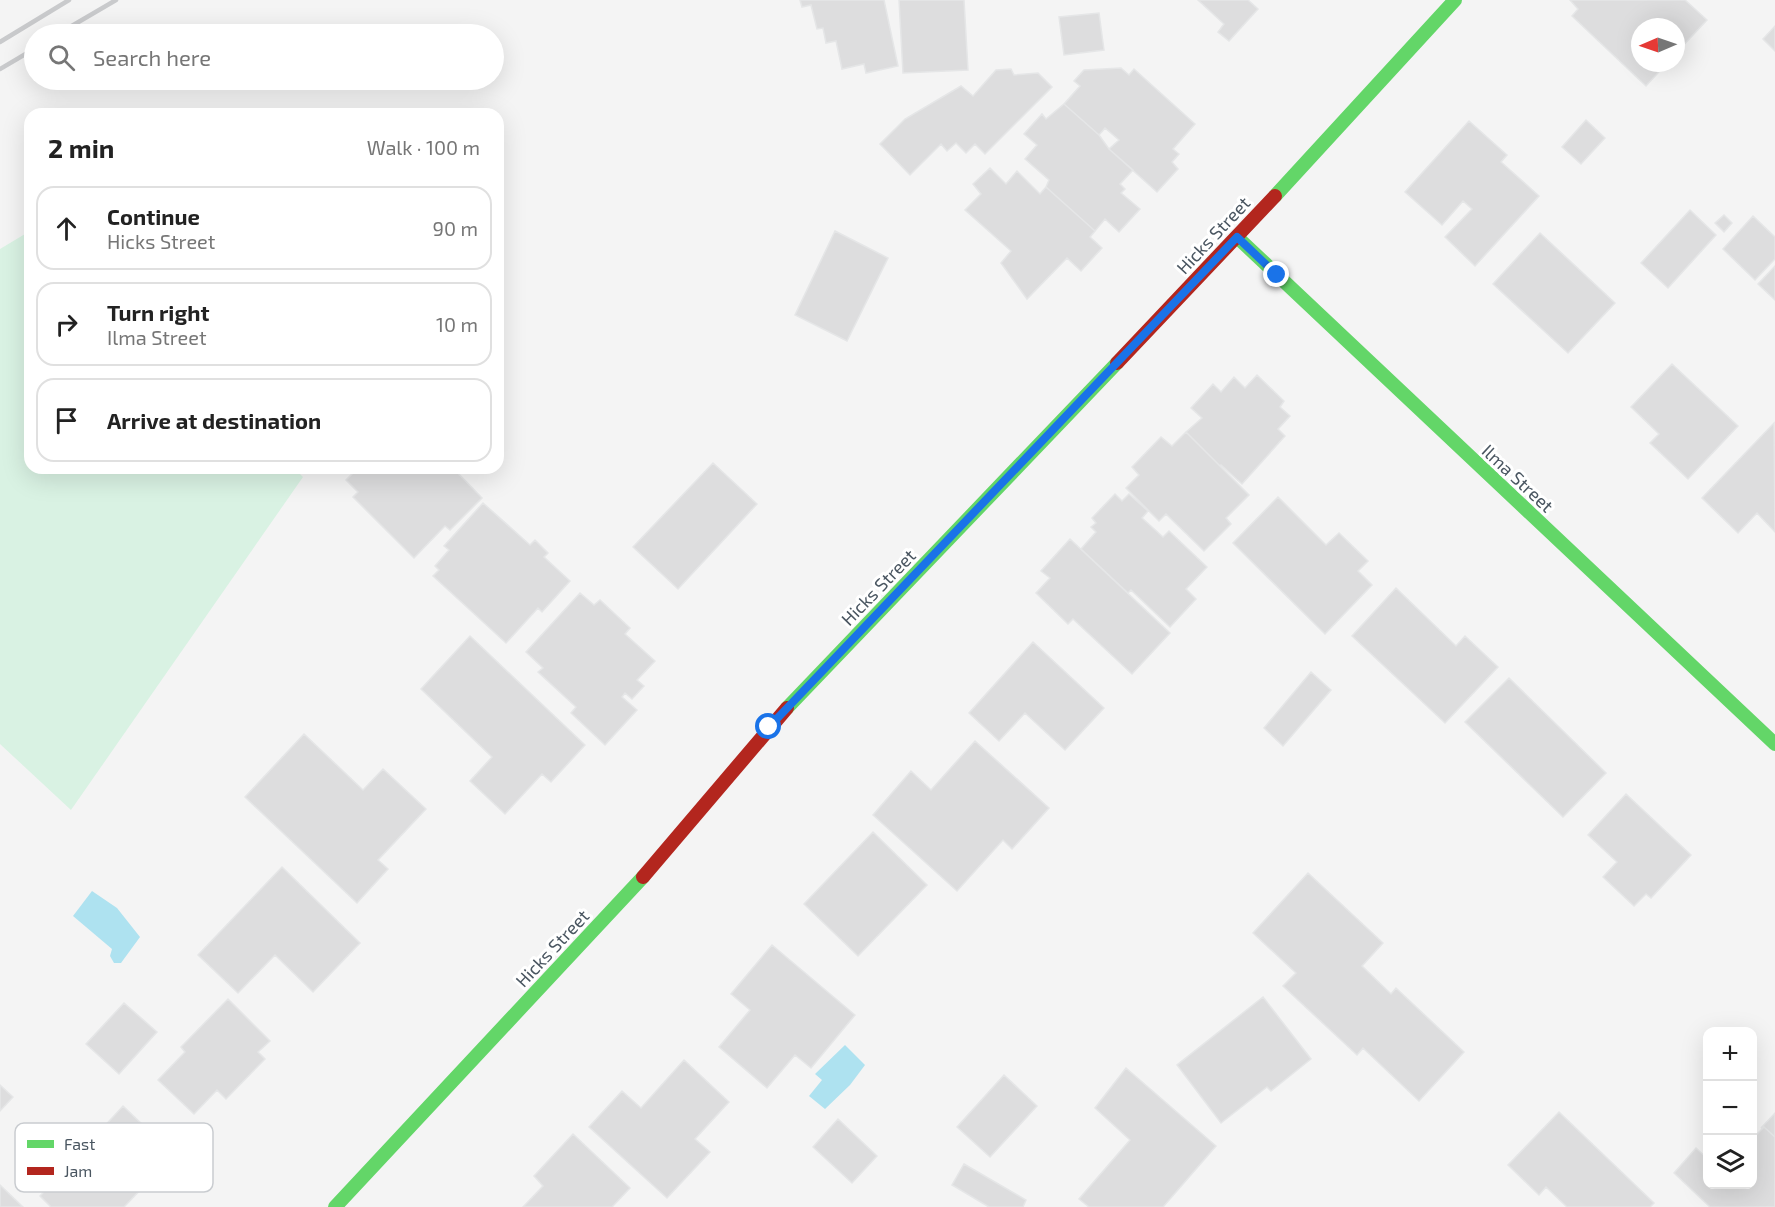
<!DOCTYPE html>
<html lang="en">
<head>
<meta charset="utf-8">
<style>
	body { margin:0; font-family:"Exo 2",sans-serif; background:#f6f6f6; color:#222 }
	.controls { position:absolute; right:18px; bottom:18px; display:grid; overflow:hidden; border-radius:12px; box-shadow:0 6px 24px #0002 }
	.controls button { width:54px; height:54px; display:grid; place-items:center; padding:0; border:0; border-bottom:2px solid #e0e0e0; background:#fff; color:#222; font:30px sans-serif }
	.compass { position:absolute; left:1631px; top:18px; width:54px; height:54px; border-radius:50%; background:#fff; box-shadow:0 6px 24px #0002; rotate:268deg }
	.stop { position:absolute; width:18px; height:18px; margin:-14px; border:4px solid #1a73e8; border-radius:50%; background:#fff }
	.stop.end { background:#1a73e8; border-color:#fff; box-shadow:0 2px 6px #0008 }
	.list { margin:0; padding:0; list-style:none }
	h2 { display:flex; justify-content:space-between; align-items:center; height:78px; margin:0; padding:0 24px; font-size:26px }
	h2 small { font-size:20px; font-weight:400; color:#767676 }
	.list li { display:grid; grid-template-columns:39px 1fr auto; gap:18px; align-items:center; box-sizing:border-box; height:84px; margin:0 12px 12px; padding:0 12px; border:2px solid #e0e0e0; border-radius:18px }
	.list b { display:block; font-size:22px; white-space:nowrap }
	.list p { margin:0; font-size:20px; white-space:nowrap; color:#767676 }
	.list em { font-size:20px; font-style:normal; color:#767676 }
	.icon { flex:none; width:33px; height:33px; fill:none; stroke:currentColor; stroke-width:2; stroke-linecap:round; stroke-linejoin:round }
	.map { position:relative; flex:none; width:1775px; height:1207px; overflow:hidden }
	.search { position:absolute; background:#fff; box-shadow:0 6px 24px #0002; left:24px; top:24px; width:480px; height:66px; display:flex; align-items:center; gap:15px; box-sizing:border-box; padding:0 21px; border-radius:33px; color:#767676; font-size:22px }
	.panel { position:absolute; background:#fff; box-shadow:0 6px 24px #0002; left:24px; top:108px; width:480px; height:366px; border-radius:18px }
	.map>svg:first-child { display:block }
	.green { fill:#d9f2e3 }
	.water { fill:#aee2f0 }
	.building { fill:#ddddde; stroke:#e5e6e7; stroke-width:1.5 }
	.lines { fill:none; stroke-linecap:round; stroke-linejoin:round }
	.fast { stroke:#63d668; stroke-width:14 }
	.jam { stroke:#b3261e; stroke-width:14 }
	.rail { stroke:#c9cacc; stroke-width:4.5 }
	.route { stroke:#1a73e8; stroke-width:8 }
	.labels { text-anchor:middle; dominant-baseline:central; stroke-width:6; stroke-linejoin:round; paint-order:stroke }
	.street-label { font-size:18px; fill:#4a5661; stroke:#fff }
	.key { fill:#fff; stroke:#c9ccd0; stroke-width:1.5 }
	.key-label { font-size:16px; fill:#4a5661 }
</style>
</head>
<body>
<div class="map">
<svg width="1775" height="1207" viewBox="0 0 1775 1207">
	<rect width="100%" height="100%" fill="#f4f4f4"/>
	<path class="green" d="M 30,231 L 30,468 L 294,468 L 303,477 L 71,810 L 0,744 L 0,249 Z"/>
	<path class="water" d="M 92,891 L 117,908 L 140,937 L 121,963 L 114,963 L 110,956 L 112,949 L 73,916 Z
		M 845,1045 L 865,1065 L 850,1085 L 825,1109 L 809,1096 L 822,1080 L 815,1074 Z"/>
	<path class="building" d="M 800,0 L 884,0 L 898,66 L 866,73 L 864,64 L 842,69 L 836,41 L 826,43 L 823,28 L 817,29 L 811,5 L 802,7 Z
		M 899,0 L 964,0 L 968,70 L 903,73 Z
		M 1198,0 L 1248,0 L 1258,9 L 1229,41 L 1218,32 L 1224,24 Z
		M 1570,0 L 1685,0 L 1707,20 L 1676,53 L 1676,27 L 1640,27 L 1640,63 L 1667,63 L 1646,86 L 1572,16 L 1578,9 Z
		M 1099,13 L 1104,50 L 1064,55 L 1059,17 Z
		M 1775,26 L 1775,51 L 1763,39 Z
		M 1121,68 L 1129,75 L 1134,69 L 1195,124 L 1173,149 L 1179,154 L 1172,162 L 1178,169 L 1157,192 L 1109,149 L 1119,140 L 1105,128 L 1099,135 L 1064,104 L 1080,86 L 1074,81 L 1084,70 Z
		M 1011,69 L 1014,75 L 1038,73 L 1052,87 L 985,154 L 975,144 L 966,153 L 956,143 L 947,151 L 941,144 L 910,175 L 880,144 L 905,119 L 961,86 L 973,96 L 996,70 Z
		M 1064,104 L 1099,135 L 1109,149 L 1133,170 L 1120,184 L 1125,189 L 1121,193 L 1140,209 L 1119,232 L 1105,219 L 1095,231 L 1046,187 L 1049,180 L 1025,159 L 1037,145 L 1024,134 L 1042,114 L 1046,119 Z
		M 1586,120 L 1605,138 L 1581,164 L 1562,147 Z
		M 1469,121 L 1507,155 L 1501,162 L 1539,196 L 1475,266 L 1445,237 L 1472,209 L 1463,201 L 1442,225 L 1405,192 Z
		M 990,168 L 1006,184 L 1017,171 L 1040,194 L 1046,187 L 1095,231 L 1090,237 L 1102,248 L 1081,271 L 1067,258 L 1027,299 L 1001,263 L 1011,251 L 965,210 L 981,194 L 973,184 Z
		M 1690,210 L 1716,235 L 1668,288 L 1641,263 Z
		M 1724,215 L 1732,223 L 1724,232 L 1715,223 Z
		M 1753,216 L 1775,237 L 1775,259 L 1755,280 L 1723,249 Z
		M 835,231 L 888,258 L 847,341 L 795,315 Z
		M 1540,233 L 1615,303 L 1568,353 L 1493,284 Z
		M 1775,266 L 1775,300 L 1758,284 Z
		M 1672,364 L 1738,426 L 1688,479 L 1650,443 L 1659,434 L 1631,407 Z
		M 1257,375 L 1284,401 L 1280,407 L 1290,416 L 1278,429 L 1285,436 L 1242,484 L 1221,465 L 1220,466 L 1186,432 L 1202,418 L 1191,408 L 1213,384 L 1221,392 L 1234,377 L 1245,388 Z
		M 1774,423 L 1775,532 L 1757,513 L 1738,533 L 1702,498 Z
		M 1186,432 L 1249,495 L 1226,518 L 1231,524 L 1204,551 L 1166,514 L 1159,521 L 1126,488 L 1139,475 L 1132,467 L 1161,437 L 1172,446 Z
		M 713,463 L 757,504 L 678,589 L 633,547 Z
		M 358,468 L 455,468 L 454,469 L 482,498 L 450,530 L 445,526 L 414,558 L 353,497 L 358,492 L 346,480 Z
		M 1115,494 L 1122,501 L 1129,494 L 1148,511 L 1142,518 L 1163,537 L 1169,531 L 1207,567 L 1186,589 L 1196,599 L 1170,627 L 1131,590 L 1128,593 L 1081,549 L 1096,532 L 1091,527 L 1096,523 L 1092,518 Z
		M 1278,497 L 1326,545 L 1339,533 L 1368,561 L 1358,571 L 1372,585 L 1325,634 L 1233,543 Z
		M 483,503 L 530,545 L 535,540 L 548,553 L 544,557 L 570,581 L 542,612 L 538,608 L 506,643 L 433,576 L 439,570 L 435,566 L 449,550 L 444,546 Z
		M 1070,539 L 1170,633 L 1132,674 L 1073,619 L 1068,624 L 1036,593 L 1050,578 L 1041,571 Z
		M 1396,588 L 1456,646 L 1465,636 L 1498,667 L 1445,723 L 1352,636 Z
		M 580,593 L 594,605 L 600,600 L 630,628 L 625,634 L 655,661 L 637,680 L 644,686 L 632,699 L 625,693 L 622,697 L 637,710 L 605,745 L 571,713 L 576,707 L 538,672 L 543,668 L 526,652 Z
		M 470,636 L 585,745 L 551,782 L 542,774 L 505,814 L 470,781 L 492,757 L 421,689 Z
		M 1033,642 L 1104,708 L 1065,750 L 1025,713 L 999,741 L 969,713 Z
		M 1311,672 L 1331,690 L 1283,746 L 1264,728 Z
		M 1509,678 L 1606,773 L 1563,817 L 1465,722 Z
		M 304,734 L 363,790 L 383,769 L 426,809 L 378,860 L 388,869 L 357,903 L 245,797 Z
		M 975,741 L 1049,808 L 1012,849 L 1003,840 L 957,891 L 873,815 L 911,771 L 931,790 Z
		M 1626,794 L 1691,855 L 1651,898 L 1646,894 L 1634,906 L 1603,877 L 1617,862 L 1588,835 Z
		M 873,832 L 927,885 L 858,956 L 804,904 Z
		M 282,867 L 360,943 L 313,992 L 275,955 L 238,993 L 198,955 Z
		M 1308,873 L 1383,943 L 1362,966 L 1391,994 L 1396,988 L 1464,1052 L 1419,1101 L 1363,1048 L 1357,1055 L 1283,986 L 1296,973 L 1253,933 Z
		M 772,945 L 855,1015 L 811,1068 L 795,1055 L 767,1088 L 719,1047 L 750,1010 L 731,994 Z
		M 1263,997 L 1311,1059 L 1271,1091 L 1267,1087 L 1221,1123 L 1177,1065 Z
		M 228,999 L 270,1041 L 258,1052 L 265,1059 L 226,1099 L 217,1090 L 194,1114 L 158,1080 L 185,1052 L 181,1047 Z
		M 124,1003 L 157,1032 L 119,1074 L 86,1044 Z
		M 684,1060 L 729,1102 L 695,1139 L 710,1152 L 667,1198 L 589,1127 L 622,1091 L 641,1108 Z
		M 1126,1068 L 1216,1146 L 1163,1207 L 1089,1207 L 1079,1199 L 1130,1140 L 1095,1108 Z
		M 1004,1075 L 1037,1106 L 990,1157 L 957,1127 Z
		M 0,1085 L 13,1097 L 0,1111 Z
		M 123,1106 L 165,1146 L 149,1161 L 153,1165 L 139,1181 L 144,1186 L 124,1207 L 51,1207 L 40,1196 Z
		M 1559,1112 L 1654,1203 L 1650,1207 L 1567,1207 L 1546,1187 L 1539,1195 L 1508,1165 Z
		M 1775,1113 L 1775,1137 L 1764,1127 L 1761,1128 Z
		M 838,1119 L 877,1156 L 852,1183 L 813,1147 Z
		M 1764,1127 L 1775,1137 L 1775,1207 L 1710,1207 L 1674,1173 L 1696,1148 L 1708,1159 L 1708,1184 L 1752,1184 L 1752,1139 Z
		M 573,1134 L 630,1188 L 612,1207 L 523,1207 L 543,1186 L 534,1176 Z
		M 964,1164 L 1026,1200 L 1023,1207 L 989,1207 L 952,1185 Z
		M 0,1185 L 23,1207 L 0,1207 Z"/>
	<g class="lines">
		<path class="fast" d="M 1275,196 L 1455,0
			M 1237,237 L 1775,744
			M 787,708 L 1117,363
			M 335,1207 L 643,877"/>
		<path class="jam" d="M 1117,363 L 1275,196
			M 643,877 L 787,708"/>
		<path class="rail" d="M 58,34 L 116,0
			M 0,42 L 69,0
			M 0,69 L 34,49"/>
	</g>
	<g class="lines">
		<path class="route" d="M 769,727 L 1237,237 L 1277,275"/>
	</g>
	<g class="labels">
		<g class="street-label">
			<text transform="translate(1213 235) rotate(-47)">Hicks Street</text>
			<text transform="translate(1518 478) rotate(43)">Ilma Street</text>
			<text transform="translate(878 587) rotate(-46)">Hicks Street</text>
			<text transform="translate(552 948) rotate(-47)">Hicks Street</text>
		</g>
	</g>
	<rect x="15" y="1123" width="198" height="69" rx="9" class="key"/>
	<rect x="27" y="1140" width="27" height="8" fill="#63d668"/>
	<rect x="27" y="1167" width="27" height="8" fill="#b3261e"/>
	<g class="key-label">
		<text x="64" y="1150">Fast</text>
		<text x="64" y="1177">Jam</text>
	</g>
</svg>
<div class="controls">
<button>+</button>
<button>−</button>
<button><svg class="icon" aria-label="layers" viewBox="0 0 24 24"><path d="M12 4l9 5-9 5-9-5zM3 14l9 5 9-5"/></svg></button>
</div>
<svg class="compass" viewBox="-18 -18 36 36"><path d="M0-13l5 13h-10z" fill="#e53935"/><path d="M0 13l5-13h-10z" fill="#767676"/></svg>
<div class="stop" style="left:769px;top:727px"></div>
<div class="stop end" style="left:1277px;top:275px"></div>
<div class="search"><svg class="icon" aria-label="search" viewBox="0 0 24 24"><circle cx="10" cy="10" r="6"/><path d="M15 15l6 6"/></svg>Search here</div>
<section class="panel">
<h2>2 min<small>Walk · 100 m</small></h2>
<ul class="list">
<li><svg class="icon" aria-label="ahead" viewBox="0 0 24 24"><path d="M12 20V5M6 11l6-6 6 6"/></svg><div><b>Continue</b><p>Hicks Street</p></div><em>90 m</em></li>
<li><svg class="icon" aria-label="right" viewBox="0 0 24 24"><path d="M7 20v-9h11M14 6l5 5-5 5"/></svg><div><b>Turn right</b><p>Ilma Street</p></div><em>10 m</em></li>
<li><svg class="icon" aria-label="arrive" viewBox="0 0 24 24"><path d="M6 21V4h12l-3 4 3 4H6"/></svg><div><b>Arrive at destination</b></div></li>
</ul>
</section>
</div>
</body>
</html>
